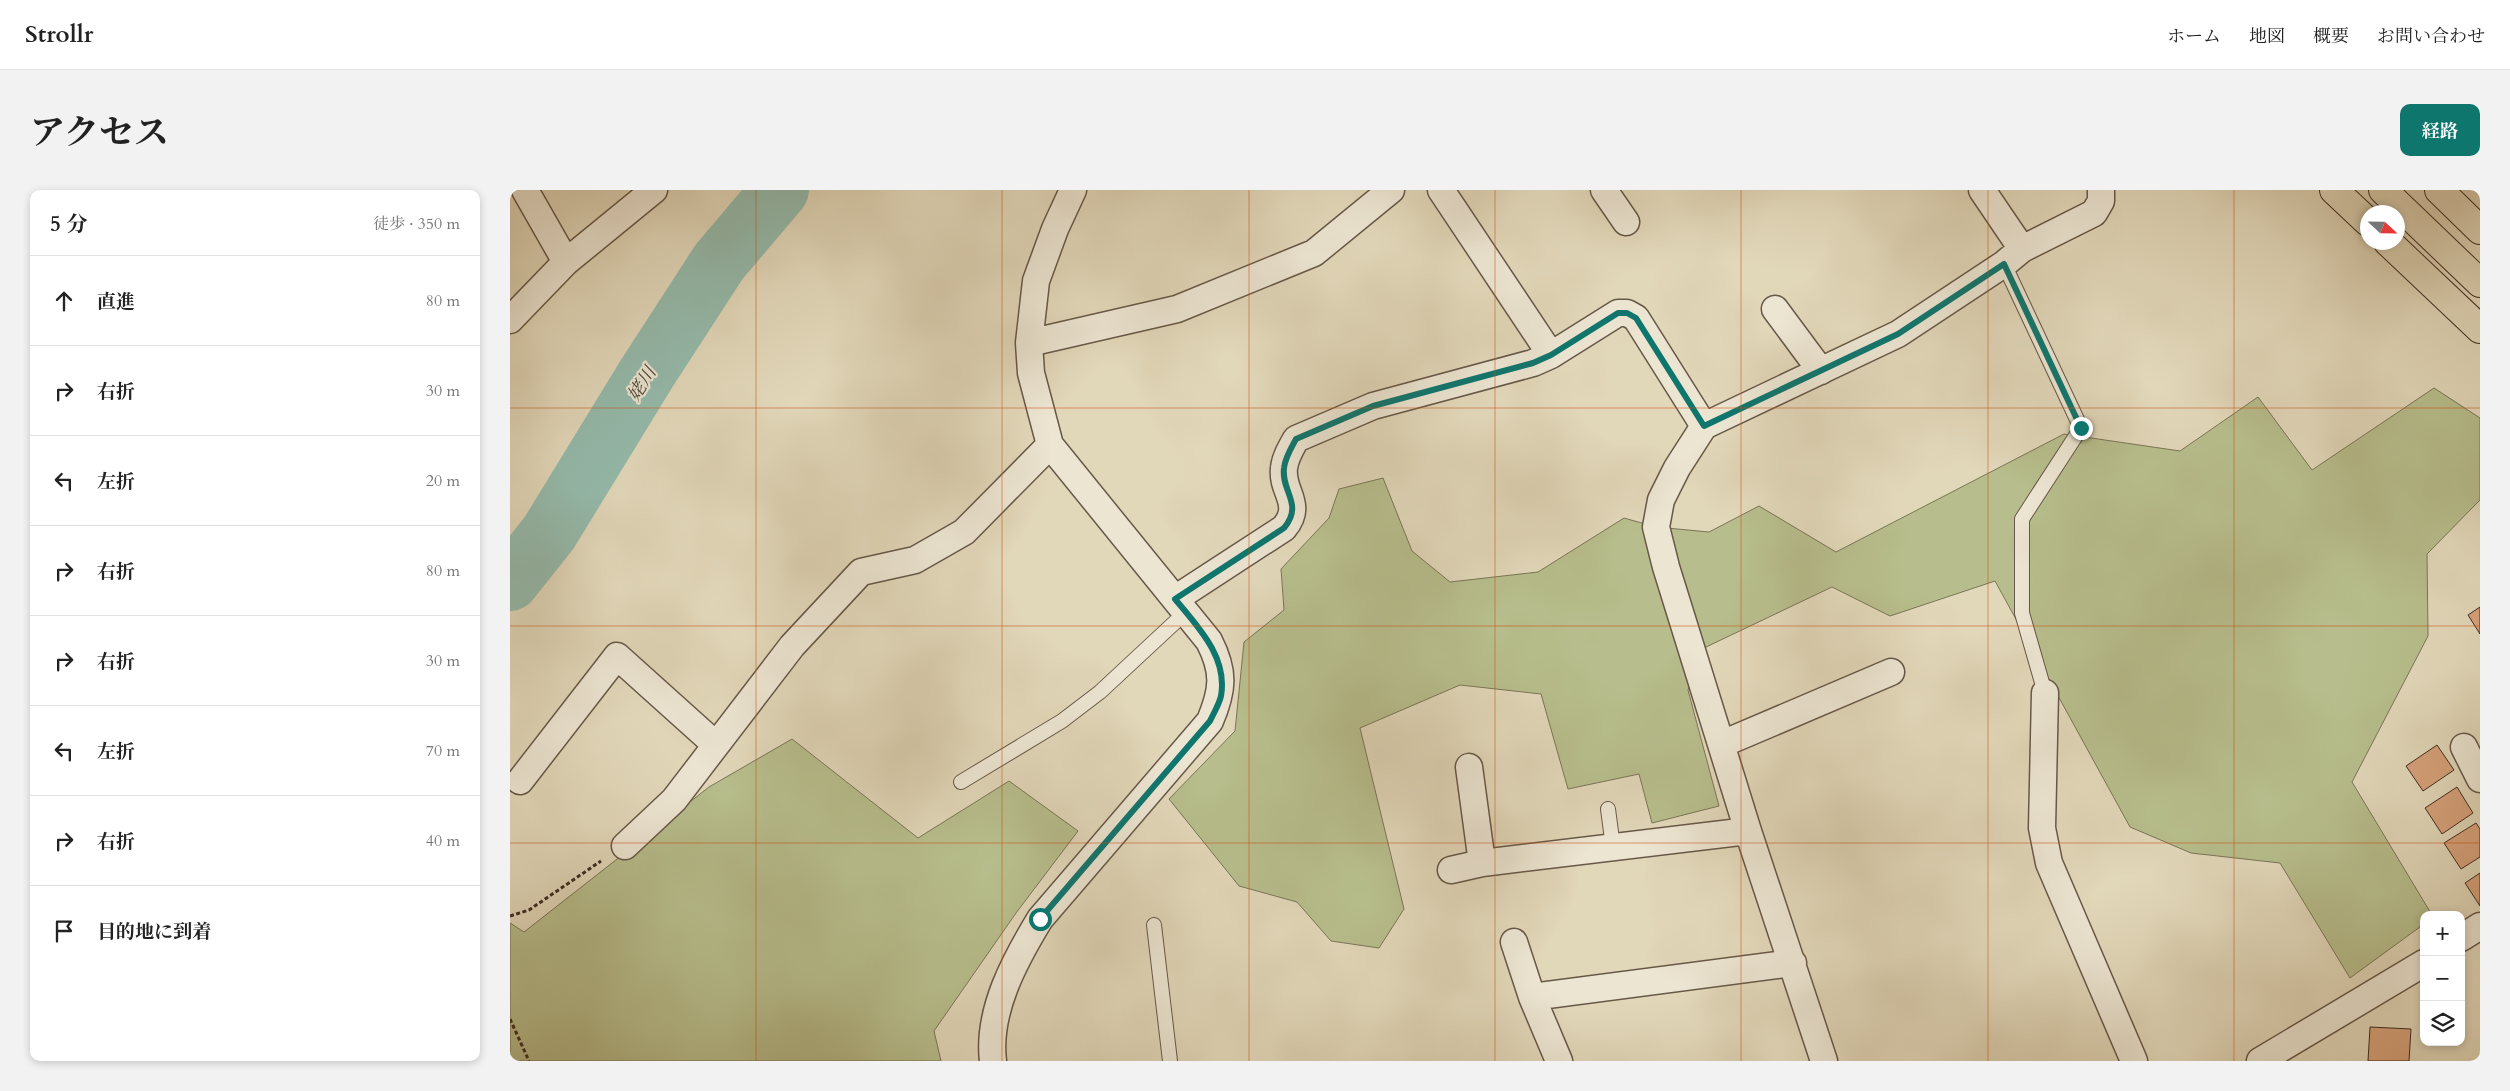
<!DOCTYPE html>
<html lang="ja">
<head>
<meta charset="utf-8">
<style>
	body { margin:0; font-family:Cardo,"Noto Serif JP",serif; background:#f2f2f2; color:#222 }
	.controls { position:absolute; right:15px; bottom:15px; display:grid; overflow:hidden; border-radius:10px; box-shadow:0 2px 8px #0003 }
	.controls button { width:45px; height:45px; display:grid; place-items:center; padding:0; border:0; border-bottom:1px solid #e0e0e0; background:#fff; color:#222; font:25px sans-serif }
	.compass { position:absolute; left:1850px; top:15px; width:45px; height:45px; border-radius:50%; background:#fff; box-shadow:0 2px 8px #0003; rotate:112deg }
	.stop { position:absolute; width:15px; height:15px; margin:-11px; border:4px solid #0f766e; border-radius:50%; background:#fff }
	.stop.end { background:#0f766e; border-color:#fff; box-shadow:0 1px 5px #0008 }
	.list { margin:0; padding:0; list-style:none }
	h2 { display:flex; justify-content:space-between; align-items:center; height:65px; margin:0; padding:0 20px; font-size:21px }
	h2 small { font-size:16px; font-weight:400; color:#767676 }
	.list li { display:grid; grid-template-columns:32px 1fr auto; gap:15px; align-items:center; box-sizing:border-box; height:90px; padding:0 20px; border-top:1px solid #e0e0e0 }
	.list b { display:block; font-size:19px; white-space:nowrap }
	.list em { font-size:16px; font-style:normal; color:#767676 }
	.icon { flex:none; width:28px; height:28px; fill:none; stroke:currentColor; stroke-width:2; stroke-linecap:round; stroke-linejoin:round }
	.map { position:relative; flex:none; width:1970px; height:871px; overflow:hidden; border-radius:10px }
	header { display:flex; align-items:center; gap:30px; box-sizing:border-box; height:70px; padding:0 25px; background:#fff; border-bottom:1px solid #e0e0e0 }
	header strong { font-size:24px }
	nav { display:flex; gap:28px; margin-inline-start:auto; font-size:18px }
	.intro { display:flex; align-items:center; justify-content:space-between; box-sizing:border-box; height:120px; padding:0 30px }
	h1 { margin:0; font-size:35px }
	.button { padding:12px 22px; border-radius:10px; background:#0f766e; color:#fff; font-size:18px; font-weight:700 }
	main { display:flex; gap:30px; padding:0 30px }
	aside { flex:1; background:#fff; border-radius:10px; box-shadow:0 2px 8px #0003 }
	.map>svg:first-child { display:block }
	.green { fill:#b7bd8c; stroke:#7a7557 }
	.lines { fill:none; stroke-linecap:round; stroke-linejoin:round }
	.river { stroke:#95baab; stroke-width:58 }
	.building { fill:#d6a17a; stroke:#3e2d22 }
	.lane-casing { stroke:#675848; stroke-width:16 }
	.street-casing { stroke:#675848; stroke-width:29 }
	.highway-casing { stroke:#3e2d22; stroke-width:30 }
	.path { stroke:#3e2d22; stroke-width:3; stroke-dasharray:4 2.5; stroke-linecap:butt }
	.lane { stroke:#ece5d2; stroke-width:14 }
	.street { stroke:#ece5d2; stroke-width:26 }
	.highway { stroke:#e1d7b9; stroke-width:28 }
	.route { stroke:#0f766e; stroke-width:6 }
	.grid { fill:none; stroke:#ce520f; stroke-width:1; stroke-opacity:0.55 }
	.labels { text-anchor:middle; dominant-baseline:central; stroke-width:4.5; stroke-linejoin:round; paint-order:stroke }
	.water-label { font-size:18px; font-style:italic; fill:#4f493d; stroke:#ece5d2 }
</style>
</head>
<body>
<header>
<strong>Strollr</strong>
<nav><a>ホーム</a><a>地図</a><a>概要</a><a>お問い合わせ</a></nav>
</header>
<div class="intro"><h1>アクセス</h1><a class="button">経路</a></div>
<main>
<aside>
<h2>5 分<small>徒歩 · 350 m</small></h2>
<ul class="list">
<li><svg class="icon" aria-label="ahead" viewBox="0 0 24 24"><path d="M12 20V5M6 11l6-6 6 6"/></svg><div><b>直進</b></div><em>80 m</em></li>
<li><svg class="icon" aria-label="right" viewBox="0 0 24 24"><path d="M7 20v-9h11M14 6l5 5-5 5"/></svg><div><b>右折</b></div><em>30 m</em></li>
<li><svg class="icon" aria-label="left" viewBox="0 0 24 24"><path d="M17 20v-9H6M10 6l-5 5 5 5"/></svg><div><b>左折</b></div><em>20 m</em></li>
<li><svg class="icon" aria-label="right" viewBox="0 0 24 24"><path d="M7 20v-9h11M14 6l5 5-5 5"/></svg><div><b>右折</b></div><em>80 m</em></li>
<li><svg class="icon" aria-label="right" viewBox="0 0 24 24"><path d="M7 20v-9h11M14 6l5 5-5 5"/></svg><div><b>右折</b></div><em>30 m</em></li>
<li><svg class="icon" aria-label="left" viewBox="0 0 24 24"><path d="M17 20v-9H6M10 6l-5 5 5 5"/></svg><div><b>左折</b></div><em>70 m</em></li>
<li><svg class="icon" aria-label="right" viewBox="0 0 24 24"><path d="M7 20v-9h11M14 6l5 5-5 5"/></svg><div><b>右折</b></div><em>40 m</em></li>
<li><svg class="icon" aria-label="arrive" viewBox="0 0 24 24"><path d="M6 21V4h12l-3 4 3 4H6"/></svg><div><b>目的地に到着</b></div></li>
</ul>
</aside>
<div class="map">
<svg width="1970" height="871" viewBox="0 0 1970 871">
	<rect width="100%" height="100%" fill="#e1d7b9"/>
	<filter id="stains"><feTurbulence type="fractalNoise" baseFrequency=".004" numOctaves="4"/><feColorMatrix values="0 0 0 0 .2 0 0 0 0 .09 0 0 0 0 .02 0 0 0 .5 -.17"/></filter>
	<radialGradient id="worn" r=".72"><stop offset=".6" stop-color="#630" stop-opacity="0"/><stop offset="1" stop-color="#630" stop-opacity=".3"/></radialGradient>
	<path class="green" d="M 1924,198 L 1970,228 L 1970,310 L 1917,364 L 1918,446 L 1842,592 L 1922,725 L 1914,725 L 1914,734 L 1840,788 L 1770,673 L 1681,663 L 1620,637 L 1485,391 L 1380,426 L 1322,397 L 1194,458 L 1178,500 L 1209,616 L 1142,633 L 1129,584 L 1058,599 L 1031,504 L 950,495 L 850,538 L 894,719 L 869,758 L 821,751 L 787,712 L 729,696 L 659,609 L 725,541 L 734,452 L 774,420 L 771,379 L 819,328 L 829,299 L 873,288 L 902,361 L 940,392 L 1028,382 L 1114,328 L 1146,337 L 1199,342 L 1249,316 L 1326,362 L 1554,244 L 1670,261 L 1748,207 L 1802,280 Z
		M 282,549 L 408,648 L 499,591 L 568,641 L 506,723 L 424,841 L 431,871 L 0,871 L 0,733 L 14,742 L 199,597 Z"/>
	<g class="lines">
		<path class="river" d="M 0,392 L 39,343 L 137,183 L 209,72 L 270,0"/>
	</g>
	<path class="building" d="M 1970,417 L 1970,444 L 1958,425 Z
		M 1927,555 L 1944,580 L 1913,601 L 1896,576 Z
		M 1947,597 L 1963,623 L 1932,644 L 1915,618 Z
		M 1966,633 L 1970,639 L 1970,667 L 1951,679 L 1934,653 Z
		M 1970,683 L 1970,716 L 1955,693 Z
		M 1860,837 L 1901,839 L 1899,871 L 1858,871 Z"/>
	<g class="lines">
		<defs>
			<path id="lane" d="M 1494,74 L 1571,238 L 1512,329 L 1512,423 L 1535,503
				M 451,592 L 552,531 L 590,502 L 676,422
				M 1098,619 L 1103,657
				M 644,735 L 660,871"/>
			<path id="street" d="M 15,0 L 56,72
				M 931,0 L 1041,165
				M 1094,0 L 1116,32
				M 1472,0 L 1512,59
				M 1265,119 L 1311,181
				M 0,130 L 56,72 L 144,0
				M 519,153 L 667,119 L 804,63 L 881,0
				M 665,409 L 774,338 C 794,314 771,302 774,278 C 775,268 781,258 786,249 L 863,216 L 1023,173 L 1041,165 L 1108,123 L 1117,123 L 1126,128 L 1194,236
				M 1535,503 L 1532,638 L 1539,673 L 1624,871
				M 1212,554 L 1381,482
				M 1954,557 L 1970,589
				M 959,577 L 972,673
				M 10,591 L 107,466 L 206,555
				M 115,656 L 164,610 L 282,456 L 351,382 L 405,370 L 454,342 L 540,255
				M 941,680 L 972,673 L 1238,641
				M 1951,748 L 1970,736
				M 1004,752 L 1022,807 L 1049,871
				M 1022,807 L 1283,773
				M 483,871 C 477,821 505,770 530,729 L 700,531 C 713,500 715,482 699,451 L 540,255 L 521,183 L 519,153 L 526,91 L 545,39 L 563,0
				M 1314,871 L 1238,641 L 1156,377 L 1146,337 L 1151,310 L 1167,278 L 1194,236 L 1388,144 L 1494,74 L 1512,59 L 1584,23 L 1591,11 L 1591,0
				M 1750,871 L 1914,773"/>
			<path id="highway" d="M 1824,0 L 1858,32
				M 1873,0 L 1970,93
				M 1929,0 L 1970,40
				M 1878,52 L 1970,139"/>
		</defs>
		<use href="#lane" class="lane-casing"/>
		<use href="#street" class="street-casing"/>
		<use href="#highway" class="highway-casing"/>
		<path class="path" d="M 0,726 L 19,720 L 91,671
			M 0,829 L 19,871"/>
		<use href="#lane" class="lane"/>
		<use href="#street" class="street"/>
		<use href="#highway" class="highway"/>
	</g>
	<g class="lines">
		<path class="route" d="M 530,729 L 700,531 C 703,524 709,515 711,506 C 718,467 688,437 665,409 L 774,338 C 794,314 771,302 774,278 C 775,268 781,258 786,249 L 863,216 L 1023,173 L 1041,165 L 1108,123 L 1117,123 L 1126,128 L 1194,236 L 1388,144 L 1494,74 L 1571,238"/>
	</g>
	<path class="grid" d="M 246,0 L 246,871M 492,0 L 492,871M 739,0 L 739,871M 985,0 L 985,871M 1231,0 L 1231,871M 1478,0 L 1478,871M 1724,0 L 1724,871M 0,218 L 1970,218M 0,436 L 1970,436M 0,653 L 1970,653"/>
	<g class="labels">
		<g class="water-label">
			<text transform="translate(132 194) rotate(-58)">姥川</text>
		</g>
	</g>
	<rect width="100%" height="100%" filter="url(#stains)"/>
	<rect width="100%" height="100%" fill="url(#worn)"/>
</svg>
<div class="controls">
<button>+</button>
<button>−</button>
<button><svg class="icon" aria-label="layers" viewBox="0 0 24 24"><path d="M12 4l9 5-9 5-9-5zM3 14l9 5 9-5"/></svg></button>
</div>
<svg class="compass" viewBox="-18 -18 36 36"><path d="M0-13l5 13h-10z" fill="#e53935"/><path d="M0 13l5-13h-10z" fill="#767676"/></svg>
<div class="stop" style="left:530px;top:729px"></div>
<div class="stop end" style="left:1571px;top:238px"></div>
</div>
</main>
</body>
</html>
